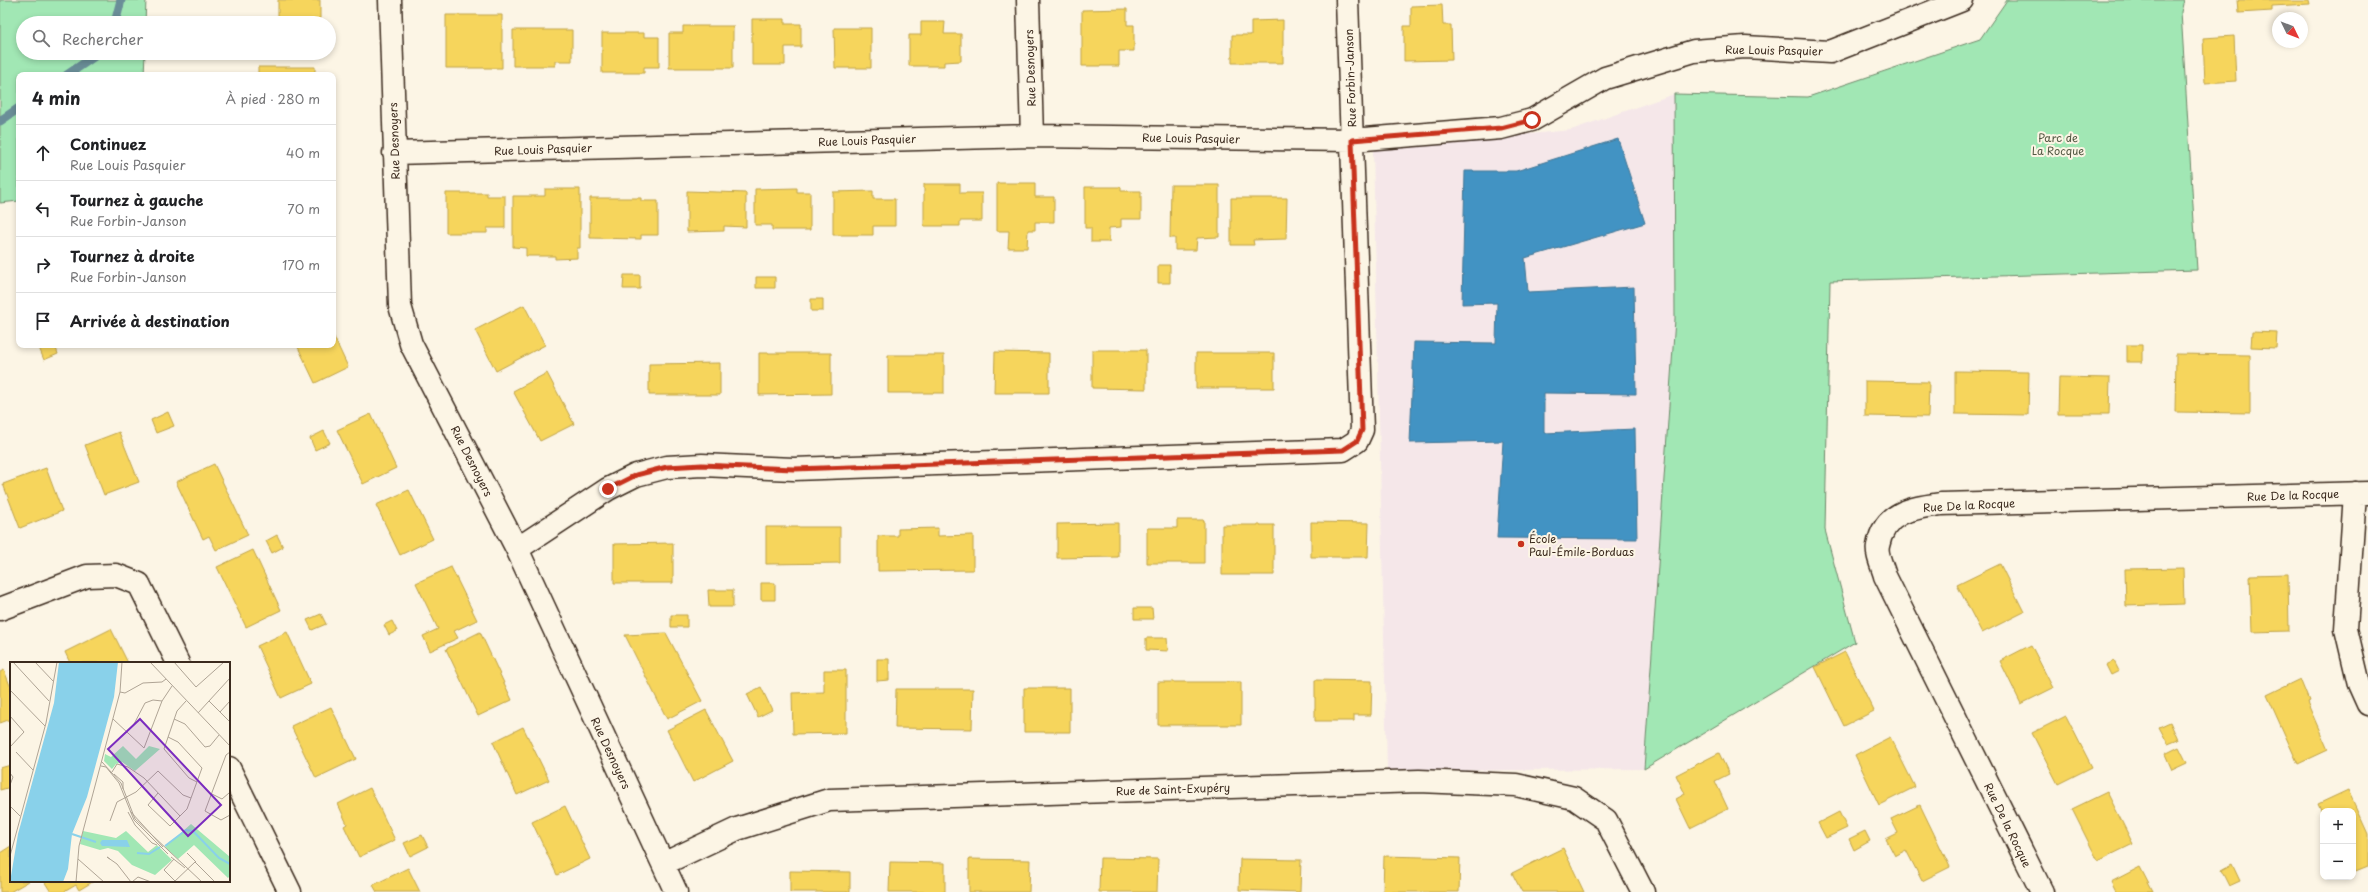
<!DOCTYPE html>
<html lang="fr">
<head>
<meta charset="utf-8">
<style>
	body { margin:0; font-family:"Playpen Sans",sans-serif; background:#f6f6f6; color:#202124 }
	.controls { position:absolute; right:12px; bottom:12px; display:grid; overflow:hidden; border-radius:8px; box-shadow:0 2px 6px #0003 }
	.controls button { width:36px; height:36px; display:grid; place-items:center; padding:0; border:0; border-bottom:1px solid #e0e0e0; background:#fff; color:#202124; font:20px sans-serif }
	.compass { position:absolute; left:2272px; top:12px; width:36px; height:36px; border-radius:50%; background:#fff; box-shadow:0 2px 6px #0003; rotate:133deg }
	.stop { position:absolute; width:12px; height:12px; margin:-9px; border:3px solid #c8321e; border-radius:50%; background:#fff }
	.stop.end { background:#c8321e; border-color:#fff; box-shadow:0 1px 4px #0008 }
	.list { margin:0; padding:0; list-style:none }
	h2 { display:flex; justify-content:space-between; align-items:center; height:52px; margin:0; padding:0 16px; font-size:17px }
	h2 small { font-size:13px; font-weight:400; color:#757577 }
	.list li { display:grid; grid-template-columns:26px 1fr auto; gap:12px; align-items:center; box-sizing:border-box; height:56px; padding:0 16px; border-top:1px solid #e0e0e0 }
	.list b { display:block; font-size:15px; white-space:nowrap }
	.list p { margin:0; font-size:13px; white-space:nowrap; color:#757577 }
	.list em { font-size:13px; font-style:normal; color:#757577 }
	.icon { flex:none; width:22px; height:22px; fill:none; stroke:currentColor; stroke-width:2; stroke-linecap:round; stroke-linejoin:round }
	.map { position:relative; flex:none; width:2368px; height:892px; overflow:hidden }
	.search { position:absolute; background:#fff; box-shadow:0 2px 6px #0003; left:16px; top:16px; width:320px; height:44px; display:flex; align-items:center; gap:10px; box-sizing:border-box; padding:0 14px; border-radius:22px; color:#757577; font-size:15px }
	.panel { position:absolute; background:#fff; box-shadow:0 2px 6px #0003; left:16px; top:72px; width:320px; height:276px; border-radius:8px }
	.map>svg:first-child { display:block }
	.built { fill:#f5e7e9 }
	.green { fill:#a1e7b4; stroke:#6e8869 }
	.homes { fill:#f6d55c; stroke:#bea249 }
	.schools { fill:#4393c3; stroke:#417492 }
	.lines { fill:none; stroke-linecap:round; stroke-linejoin:round }
	.stream { stroke:#6a8e98; stroke-width:9 }
	.street-casing { stroke:#3b2a1e; stroke-width:25 }
	.street { stroke:#fcf5e5; stroke-width:22 }
	.route { stroke:#c8321e; stroke-width:5 }
	.poi-dot { fill:#c8321e; stroke:#fcf5e5; stroke-width:1.5 }
	.labels { text-anchor:middle; dominant-baseline:central; stroke-width:4; stroke-linejoin:round; paint-order:stroke }
	.street-label { font-size:11px; fill:#3b2a1e; stroke:#fcf5e5 }
	.park-label { font-size:11px; fill:#545944; stroke:#fcf5e5 }
	.poi-label { font-size:11px; fill:#3b2a1e; stroke:#fcf5e5; text-anchor:start }
	.inset-river { fill:none; stroke:#89d1ea; stroke-width:2 }
	.inset-road { fill:none; stroke:#afa495; stroke-width:1 }
	.view { fill:#7b2cbf; fill-opacity:0.15; stroke:#7b2cbf; stroke-width:2 }
	.inset-edge { fill:none; stroke:#3b2a1e; stroke-width:2 }
</style>
</head>
<body>
<div class="map">
<svg width="2368" height="892" viewBox="0 0 2368 892">
	<rect width="100%" height="100%" fill="#fcf5e5"/>
	<filter id="ink" filterUnits="userSpaceOnUse"><feTurbulence type="fractalNoise" baseFrequency=".025" numOctaves="2"/><feDisplacementMap in="SourceGraphic" scale="8" xChannelSelector="R" yChannelSelector="G"/><feConvolveMatrix kernelMatrix="1 2 1 2 8 2 1 2 1" color-interpolation-filters="sRGB"/></filter>
	<g filter="url(#ink)">
		<path class="built" d="M 1674,94 L 1675,319 L 1644,769 L 1387,771 L 1373,149 L 1571,130 Z"/>
		<path class="green" d="M 0,0 L 146,0 L 145,23 L 23,23 L 23,53 L 145,53 L 144,75 L 19,75 L 19,201 L 0,203 Z
			M 2007,0 L 2184,0 L 2181,12 L 2197,270 L 1830,281 L 1825,530 L 1855,642 L 1644,769 L 1675,319 L 1674,94 L 1808,97 L 1980,39 Z"/>
		<path class="homes" d="M 278,0 L 320,0 L 320,23 L 278,22 Z
			M 2238,0 L 2309,0 L 2310,4 L 2272,6 L 2272,11 L 2239,13 Z
			M 1442,5 L 1443,25 L 1451,25 L 1452,60 L 1404,61 L 1404,26 L 1411,26 L 1411,6 Z
			M 1127,9 L 1127,25 L 1134,25 L 1134,51 L 1119,51 L 1119,66 L 1082,66 L 1082,10 Z
			M 446,15 L 502,15 L 502,68 L 446,68 Z
			M 752,19 L 785,19 L 785,24 L 801,24 L 801,47 L 785,47 L 785,65 L 752,65 Z
			M 1283,20 L 1283,63 L 1232,63 L 1232,35 L 1251,35 L 1251,21 Z
			M 921,22 L 945,22 L 944,34 L 961,34 L 961,61 L 944,62 L 944,66 L 909,66 L 909,35 L 921,35 Z
			M 683,26 L 733,26 L 733,68 L 669,68 L 669,33 L 683,33 Z
			M 834,28 L 871,28 L 871,68 L 835,68 Z
			M 513,30 L 572,30 L 572,61 L 555,61 L 555,66 L 513,66 Z
			M 602,33 L 644,33 L 644,37 L 659,37 L 659,67 L 644,67 L 644,73 L 602,73 Z
			M 2234,36 L 2236,81 L 2205,83 L 2203,38 Z
			M 258,67 L 315,67 L 315,75 L 258,75 Z
			M 997,183 L 1035,183 L 1035,197 L 1054,197 L 1054,222 L 1035,222 L 1035,230 L 1028,230 L 1027,248 L 1008,248 L 1009,231 L 997,231 Z
			M 924,184 L 960,184 L 960,193 L 982,193 L 982,221 L 960,221 L 960,226 L 924,226 Z
			M 1171,185 L 1219,185 L 1219,237 L 1197,238 L 1196,250 L 1175,250 L 1175,238 L 1170,238 Z
			M 1085,187 L 1121,187 L 1121,191 L 1141,191 L 1141,219 L 1121,219 L 1121,227 L 1109,228 L 1109,242 L 1091,242 L 1091,228 L 1085,228 Z
			M 797,188 L 797,192 L 810,192 L 810,230 L 772,230 L 772,225 L 755,225 L 755,189 Z
			M 545,189 L 580,189 L 580,248 L 577,248 L 577,258 L 555,259 L 555,256 L 526,256 L 526,248 L 513,247 L 513,196 L 545,196 Z
			M 687,191 L 746,193 L 746,227 L 724,226 L 724,231 L 687,232 Z
			M 873,191 L 873,199 L 895,199 L 895,226 L 873,226 L 873,235 L 833,235 L 833,192 Z
			M 446,193 L 487,193 L 487,196 L 505,196 L 505,228 L 487,228 L 487,233 L 446,233 Z
			M 590,198 L 641,198 L 641,201 L 658,201 L 658,235 L 641,235 L 641,239 L 590,238 Z
			M 1231,198 L 1287,198 L 1286,239 L 1253,240 L 1254,245 L 1231,245 Z
			M 1158,265 L 1170,265 L 1170,283 L 1158,283 Z
			M 624,275 L 640,275 L 640,289 L 623,289 Z
			M 756,277 L 775,277 L 775,288 L 756,288 Z
			M 811,299 L 823,299 L 823,311 L 811,311 Z
			M 524,305 L 545,345 L 496,371 L 475,330 Z
			M 2252,332 L 2277,333 L 2276,348 L 2251,347 Z
			M 333,335 L 348,367 L 315,383 L 297,345 L 333,345 Z
			M 38,345 L 55,345 L 58,354 L 44,360 Z
			M 2127,345 L 2142,345 L 2142,362 L 2127,362 Z
			M 1092,350 L 1146,350 L 1146,389 L 1092,388 Z
			M 995,352 L 1049,353 L 1049,393 L 994,393 Z
			M 759,353 L 831,353 L 831,394 L 759,395 Z
			M 1196,353 L 1274,353 L 1274,388 L 1196,388 Z
			M 2176,354 L 2250,355 L 2250,413 L 2175,412 Z
			M 888,355 L 944,355 L 944,393 L 888,393 Z
			M 720,363 L 720,395 L 649,395 L 649,364 Z
			M 1955,371 L 2029,372 L 2028,415 L 1955,414 Z
			M 547,373 L 574,424 L 540,441 L 513,391 Z
			M 2059,377 L 2110,378 L 2109,414 L 2058,414 Z
			M 1865,381 L 1929,382 L 1928,417 L 1865,416 Z
			M 168,412 L 174,426 L 156,433 L 151,420 Z
			M 371,414 L 396,468 L 363,484 L 337,430 Z
			M 324,431 L 330,443 L 315,450 L 310,438 Z
			M 119,432 L 139,482 L 104,495 L 85,445 Z
			M 214,464 L 248,535 L 216,550 L 209,536 L 203,539 L 176,482 Z
			M 46,468 L 62,511 L 20,528 L 3,484 Z
			M 409,490 L 433,539 L 400,555 L 376,505 Z
			M 1177,520 L 1204,520 L 1204,563 L 1147,563 L 1147,528 L 1177,528 Z
			M 1311,522 L 1369,523 L 1368,557 L 1311,557 Z
			M 1118,523 L 1118,557 L 1057,558 L 1057,524 Z
			M 1222,525 L 1274,525 L 1274,575 L 1222,575 Z
			M 766,527 L 840,527 L 840,563 L 766,564 Z
			M 938,528 L 938,536 L 973,535 L 973,570 L 878,571 L 878,536 L 898,536 L 898,529 Z
			M 277,535 L 283,547 L 272,553 L 266,541 Z
			M 673,543 L 673,583 L 614,583 L 614,544 Z
			M 253,550 L 281,610 L 246,627 L 217,567 Z
			M 2000,564 L 2024,612 L 1982,633 L 1957,585 Z
			M 451,567 L 477,620 L 454,631 L 458,638 L 430,651 L 423,636 L 438,629 L 416,583 Z
			M 2183,568 L 2184,604 L 2126,606 L 2125,569 Z
			M 2288,574 L 2289,631 L 2252,632 L 2250,575 Z
			M 761,583 L 775,583 L 775,600 L 761,600 Z
			M 708,590 L 733,590 L 733,607 L 709,607 Z
			M 1134,608 L 1152,608 L 1153,619 L 1134,619 Z
			M 321,614 L 326,624 L 312,630 L 307,620 Z
			M 671,615 L 687,615 L 687,627 L 671,627 Z
			M 392,621 L 397,631 L 389,635 L 384,625 Z
			M 111,629 L 128,663 L 70,663 L 65,652 Z
			M 287,632 L 311,684 L 281,698 L 257,646 Z
			M 480,632 L 512,700 L 478,716 L 446,649 Z
			M 666,633 L 702,701 L 667,719 L 625,635 Z
			M 1146,638 L 1167,638 L 1168,651 L 1146,650 Z
			M 2031,645 L 2053,688 L 2021,704 L 2000,661 Z
			M 1845,652 L 1874,711 L 1844,726 L 1815,667 Z
			M 877,659 L 889,659 L 889,680 L 877,681 Z
			M 2114,661 L 2119,671 L 2111,675 L 2106,665 Z
			M 4,670 L 11,688 L 11,719 L 0,723 L 0,672 Z
			M 824,670 L 846,670 L 846,733 L 793,734 L 792,693 L 824,692 Z
			M 2300,679 L 2309,701 L 2307,702 L 2328,750 L 2298,764 L 2267,695 Z
			M 1315,680 L 1372,681 L 1371,715 L 1354,715 L 1354,721 L 1315,721 Z
			M 1158,682 L 1241,682 L 1241,725 L 1158,725 Z
			M 761,687 L 772,710 L 758,717 L 747,694 Z
			M 1024,688 L 1070,688 L 1070,732 L 1024,732 Z
			M 896,689 L 973,689 L 972,729 L 895,728 Z
			M 331,707 L 356,759 L 316,778 L 291,726 Z
			M 706,710 L 733,761 L 693,782 L 667,730 Z
			M 2066,716 L 2092,767 L 2058,784 L 2032,733 Z
			M 2170,722 L 2178,740 L 2168,744 L 2159,727 Z
			M 523,727 L 549,780 L 517,795 L 493,742 Z
			M 1890,737 L 1915,787 L 1879,805 L 1855,755 Z
			M 2179,747 L 2187,763 L 2172,770 L 2165,754 Z
			M 1719,753 L 1729,774 L 1715,781 L 1728,809 L 1690,828 L 1676,799 L 1685,794 L 1676,775 Z
			M 11,765 L 11,787 L 0,790 L 0,768 Z
			M 370,788 L 395,840 L 359,857 L 344,826 L 347,824 L 338,804 Z
			M 2348,790 L 2368,834 L 2368,866 L 2353,872 L 2353,811 L 2323,811 L 2323,815 L 2318,804 Z
			M 2107,792 L 2133,844 L 2098,861 L 2072,809 Z
			M 1920,805 L 1950,867 L 1922,881 L 1906,850 L 1895,856 L 1886,839 L 1898,833 L 1891,819 Z
			M 565,806 L 590,859 L 557,875 L 532,822 Z
			M 1839,812 L 1847,828 L 1826,838 L 1818,823 Z
			M 1865,831 L 1870,841 L 1854,850 L 1849,839 Z
			M 422,835 L 428,847 L 410,856 L 404,843 Z
			M 11,846 L 11,881 L 29,881 L 10,892 L 0,892 L 0,853 Z
			M 1563,848 L 1584,892 L 1522,892 L 1512,873 Z
			M 1384,856 L 1460,858 L 1459,892 L 1383,892 Z
			M 1100,858 L 1158,859 L 1157,892 L 1099,892 Z
			M 969,859 L 1030,860 L 1029,892 L 969,892 Z
			M 1240,859 L 1301,860 L 1300,892 L 1239,890 Z
			M 890,862 L 945,863 L 945,892 L 889,892 Z
			M 2232,864 L 2240,881 L 2229,886 L 2221,870 Z
			M 2140,867 L 2153,892 L 2116,892 L 2111,882 Z
			M 408,868 L 420,892 L 377,892 L 373,885 Z
			M 790,871 L 850,872 L 850,892 L 790,892 Z
			M 44,881 L 94,881 L 79,890 L 76,885 L 64,892 L 51,892 Z"/>
		<path class="schools" d="M 1618,139 L 1645,223 L 1525,258 L 1528,292 L 1634,287 L 1636,394 L 1544,393 L 1544,433 L 1635,429 L 1637,539 L 1497,538 L 1503,441 L 1410,443 L 1414,342 L 1496,343 L 1497,303 L 1462,304 L 1465,171 L 1516,171 Z"/>
		<g class="lines">
			<path class="stream" d="M 115,23 L 121,0
				M 67,75 L 99,53
				M 0,121 L 19,108"/>
			<defs>
				<path id="street" d="M 390,0 L 400,306 L 411,344 L 517,549 L 676,892
					M 1028,0 L 1032,136
					M 394,153 L 1032,136 L 1352,140 L 1501,128 L 1532,120 L 1605,78 L 1694,51 L 1745,47 L 1830,52 L 1962,0
					M 2355,493 L 2346,629 L 2359,684 L 2368,704
					M 517,549 L 608,489 L 636,475 L 667,467 L 702,465 L 794,469 L 1343,450 L 1357,441 L 1362,430 L 1347,0
					M 0,609 L 87,576 L 116,575 L 139,584 L 178,663
					M 229,768 L 290,892
					M 663,864 L 737,829 L 829,800 L 1419,781 L 1516,785 L 1574,798 L 1606,820 L 1643,892
					M 2042,892 L 1885,576 C 1883,568 1876,554 1878,546 C 1884,511 1913,508 1941,504 L 2368,493"/>
			</defs>
			<use href="#street" class="street-casing"/>
			<use href="#street" class="street"/>
		</g>
	</g>
	<g class="lines" filter="url(#ink)">
		<path class="route" d="M 608,489 L 636,475 L 667,467 L 702,465 L 794,469 L 1343,450 L 1357,441 L 1362,430 L 1352,140 L 1501,128 L 1532,120"/>
	</g>
	<circle class="poi-dot" cx="1521" cy="544" r="4"/>
	<g class="labels">
		<g class="street-label">
			<text transform="translate(1774 50) rotate(1)">Rue Louis Pasquier</text>
			<text transform="translate(1030 68) rotate(-92)">Rue Desnoyers</text>
			<text transform="translate(1350 78) rotate(-92)">Rue Forbin-Janson</text>
			<text transform="translate(1191 138) rotate(1)">Rue Louis Pasquier</text>
			<text transform="translate(867 140) rotate(-2)">Rue Louis Pasquier</text>
			<text transform="translate(394 141) rotate(-92)">Rue Desnoyers</text>
			<text transform="translate(543 149) rotate(-2)">Rue Louis Pasquier</text>
			<text transform="translate(472 461) rotate(63)">Rue Desnoyers</text>
			<text transform="translate(2293 495) rotate(-2)">Rue De la Rocque</text>
			<text transform="translate(1969 505) rotate(-3)">Rue De la Rocque</text>
			<text transform="translate(611 753) rotate(65)">Rue Desnoyers</text>
			<text transform="translate(1173 789) rotate(-2)">Rue de Saint-Exupéry</text>
			<text transform="translate(2008 825) rotate(64)">Rue De la Rocque</text>
		</g>
		<g class="park-label">
			<text x="2058" y="137">Parc de<tspan x="2058" dy="13">La Rocque</tspan></text>
		</g>
		<g class="poi-label">
			<text x="1529" y="538">École<tspan x="1529" dy="13">Paul-Émile-Borduas</tspan></text>
		</g>
	</g>
	<g transform="translate(10 662)">
		<rect width="220" height="220" fill="#fcf5e5"/>
		<path d="M 113,84 L 126,97 L 139,84 L 150,87 L 125,109 L 112,100 L 106,102 L 102,107 L 94,99 L 95,92 L 101,95 ZM 181,162 L 220,195 L 220,214 L 218,216 L 184,183 L 168,197 L 155,185 ZM 73,169 L 106,176 L 116,169 L 138,190 L 147,183 L 162,198 L 145,213 L 122,203 L 108,189 L 98,186 L 90,188 L 70,182 Z" fill="#a1e7b4"/>
		<path d="M 49,0 L 108,0 L 104,35 L 77,135 L 62,172 L 58,207 L 53,220 L 0,220 L 8,172 L 44,41 ZM 92,178 L 117,178 L 120,185 L 92,184 L 90,181 Z" fill="#89d1ea"/>
		<path class="inset-river" d="M 62,172 L 86,180M 155,184 L 176,168 L 183,169 L 209,196 L 220,202M 127,191 L 139,192 L 150,185"/>
		<path class="inset-road" d="M 3,0 L 39,39M 25,0 L 43,19M 140,0 L 220,84M 164,0 L 186,25 L 214,0M 0,28 L 35,64M 110,30 L 115,31 L 133,21 L 152,20 L 156,17M 176,39 L 167,49 L 154,87 L 179,116 L 187,120M 199,39 L 220,60M 210,50 L 220,39M 188,51 L 220,16M 0,54 L 14,70 L 0,85M 103,57 L 134,86 L 152,39 L 162,24M 164,57 L 175,62 L 195,85 L 200,84 L 209,73M 116,71 L 123,64 L 135,41 L 143,38 L 152,39M 6,90 L 23,108M 220,90 L 216,93 L 195,149 L 211,158 L 220,153M 92,100 L 111,121 L 125,157 L 192,220M 91,104 L 96,105 L 109,121 L 124,158 L 158,192M 102,110 L 107,102 L 118,105 L 134,116 L 170,154M 104,112 L 113,120 L 113,127M 0,123 L 3,115 L 0,111M 148,131 L 138,143 L 160,164 L 177,147 L 192,106 L 168,80 L 158,75M 202,132 L 212,137 L 219,131M 0,144 L 10,154M 120,149 L 153,185M 118,150 L 125,163 L 142,181 L 147,183M 100,159 L 107,140 L 126,130 L 148,109 L 173,133 L 181,136M 177,191 L 186,200M 0,194 L 36,61 L 47,0M 161,195 L 175,206M 68,197 L 94,220M 100,197 L 97,195 L 107,202 L 121,220M 164,197 L 154,208 L 165,219M 66,220 L 69,184 L 110,30 L 112,0M 122,220 L 128,215 L 141,220M 164,220 L 185,200 L 205,220"/>
		<path class="view" d="M 130,57 L 211,143 L 178,174 L 98,87 Z"/>
		<rect width="220" height="220" class="inset-edge"/>
	</g>
</svg>
<div class="controls">
<button>+</button>
<button>−</button>
</div>
<svg class="compass" viewBox="-18 -18 36 36"><path d="M0-13l5 13h-10z" fill="#e53935"/><path d="M0 13l5-13h-10z" fill="#757577"/></svg>
<div class="stop" style="left:1532px;top:120px"></div>
<div class="stop end" style="left:608px;top:489px"></div>
<div class="search"><svg class="icon" aria-label="search" viewBox="0 0 24 24"><circle cx="10" cy="10" r="6"/><path d="M15 15l6 6"/></svg>Rechercher</div>
<section class="panel">
<h2>4 min<small>À pied · 280 m</small></h2>
<ul class="list">
<li><svg class="icon" aria-label="ahead" viewBox="0 0 24 24"><path d="M12 20V5M6 11l6-6 6 6"/></svg><div><b>Continuez</b><p>Rue Louis Pasquier</p></div><em>40 m</em></li>
<li><svg class="icon" aria-label="left" viewBox="0 0 24 24"><path d="M17 20v-9H6M10 6l-5 5 5 5"/></svg><div><b>Tournez à gauche</b><p>Rue Forbin-Janson</p></div><em>70 m</em></li>
<li><svg class="icon" aria-label="right" viewBox="0 0 24 24"><path d="M7 20v-9h11M14 6l5 5-5 5"/></svg><div><b>Tournez à droite</b><p>Rue Forbin-Janson</p></div><em>170 m</em></li>
<li><svg class="icon" aria-label="arrive" viewBox="0 0 24 24"><path d="M6 21V4h12l-3 4 3 4H6"/></svg><div><b>Arrivée à destination</b></div></li>
</ul>
</section>
</div>
</body>
</html>
